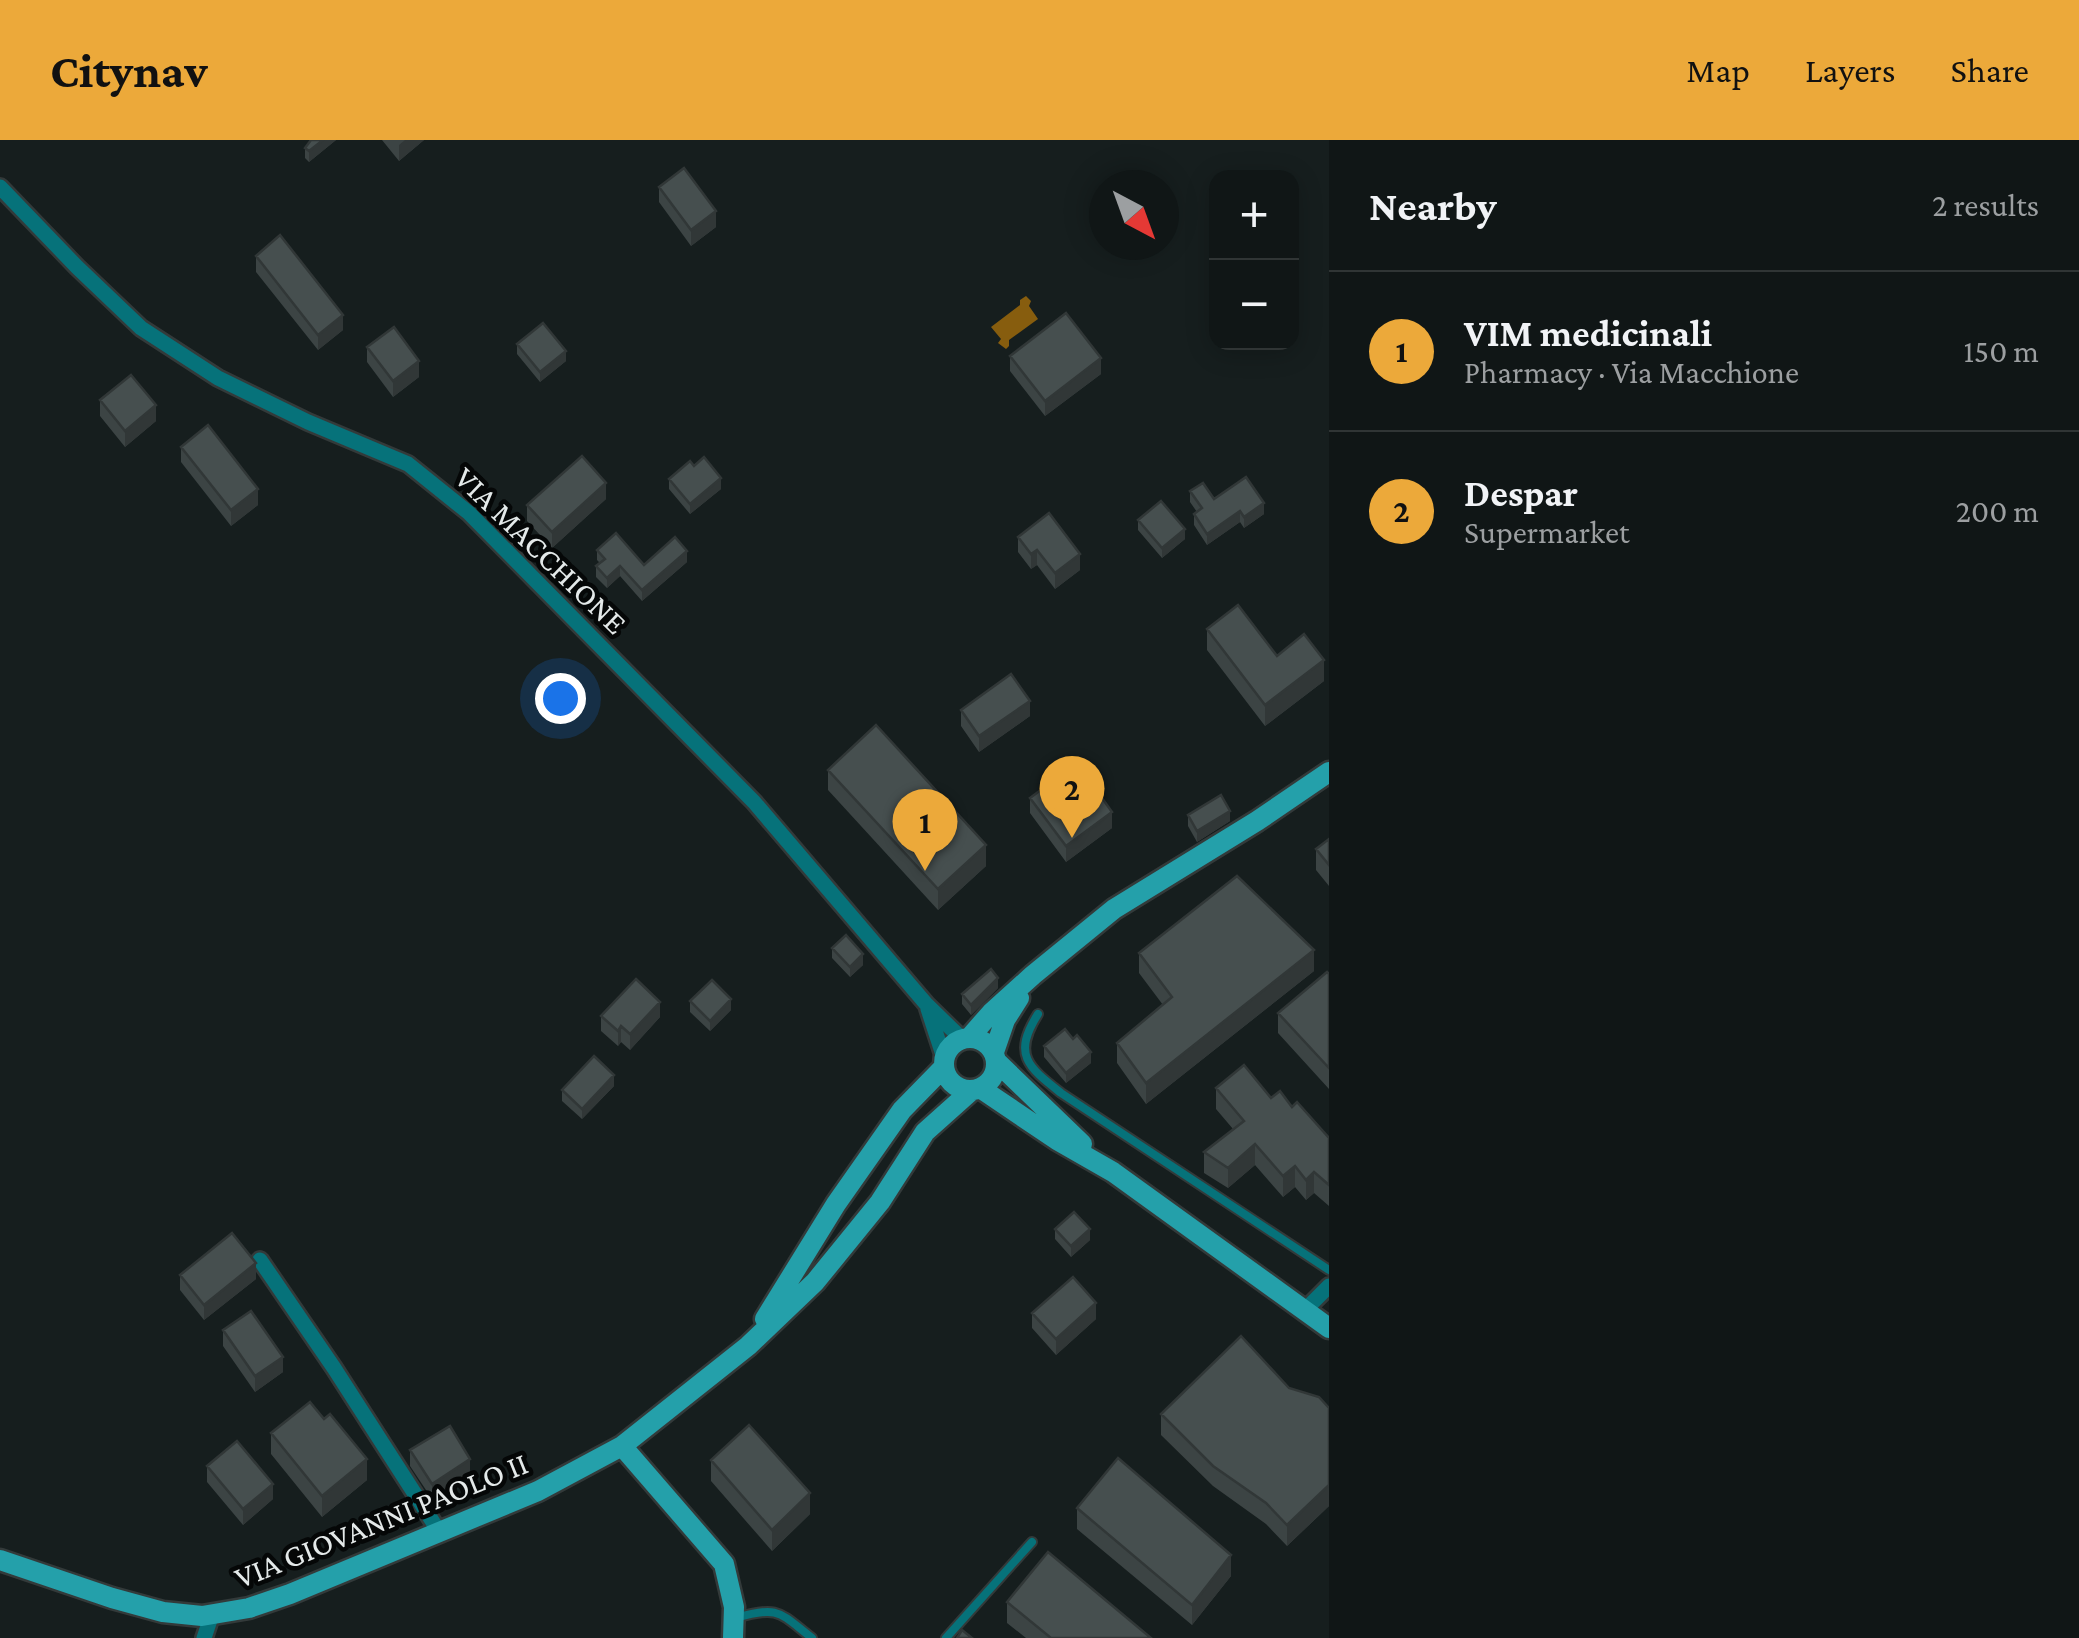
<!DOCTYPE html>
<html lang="en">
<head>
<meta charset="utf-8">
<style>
	body { margin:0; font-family:"Crimson Pro",serif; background:#1e2323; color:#f1f3f6 }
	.controls { position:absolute; right:30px; top:30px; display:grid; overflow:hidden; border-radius:20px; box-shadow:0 5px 25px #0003 }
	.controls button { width:90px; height:90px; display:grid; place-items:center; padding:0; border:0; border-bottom:2px solid #303535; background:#101616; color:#f1f3f6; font:50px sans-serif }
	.compass { position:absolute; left:1089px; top:30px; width:90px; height:90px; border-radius:50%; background:#101616; box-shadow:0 5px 25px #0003; rotate:139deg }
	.you { position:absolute; left:560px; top:558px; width:35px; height:35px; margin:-25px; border:8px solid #fff; border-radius:50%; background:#1a73e8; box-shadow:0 0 0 15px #1a73e833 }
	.badge { display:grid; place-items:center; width:65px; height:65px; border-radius:50%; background:#eca93a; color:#111; font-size:32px; font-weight:700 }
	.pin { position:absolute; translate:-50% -82px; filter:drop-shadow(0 2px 5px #0008) }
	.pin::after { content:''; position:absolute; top:52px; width:35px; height:30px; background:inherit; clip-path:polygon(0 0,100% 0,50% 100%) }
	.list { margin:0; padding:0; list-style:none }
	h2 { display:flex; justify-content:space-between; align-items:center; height:130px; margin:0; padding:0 40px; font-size:42px }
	h2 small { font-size:32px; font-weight:400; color:#9c9fa1 }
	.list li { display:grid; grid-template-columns:65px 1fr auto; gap:30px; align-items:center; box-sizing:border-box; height:160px; padding:0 40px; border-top:2px solid #303535 }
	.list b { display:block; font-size:38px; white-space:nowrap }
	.list p { margin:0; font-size:32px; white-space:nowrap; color:#9c9fa1 }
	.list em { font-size:32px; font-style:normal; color:#9c9fa1 }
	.map { position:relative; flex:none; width:1329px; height:1498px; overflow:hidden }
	header { display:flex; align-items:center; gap:60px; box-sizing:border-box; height:140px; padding:0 50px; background:#eca93a; color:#111 }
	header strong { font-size:48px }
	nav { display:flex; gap:55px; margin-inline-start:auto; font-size:35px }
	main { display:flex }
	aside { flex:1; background:#101616 }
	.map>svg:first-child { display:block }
	.water { fill:#875d0e }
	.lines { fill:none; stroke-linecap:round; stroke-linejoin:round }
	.lane-casing { stroke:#333a3a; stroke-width:12 }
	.street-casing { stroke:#333a3a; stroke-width:20 }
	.secondary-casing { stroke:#333a3a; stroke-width:25 }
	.lane { stroke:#06727a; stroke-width:8 }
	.street { stroke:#06727a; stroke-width:15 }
	.secondary { stroke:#24a0aa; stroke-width:20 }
	.wall { fill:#3c4444 }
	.shaded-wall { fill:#313737 }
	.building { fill:#464f4f; stroke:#313737; stroke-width:2.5 }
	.labels { text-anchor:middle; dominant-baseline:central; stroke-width:9; stroke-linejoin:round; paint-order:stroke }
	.street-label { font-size:32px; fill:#e4e9e9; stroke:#050707 }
</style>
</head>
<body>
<header>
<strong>Citynav</strong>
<nav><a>Map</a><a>Layers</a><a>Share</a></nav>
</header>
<main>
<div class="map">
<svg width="1329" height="1498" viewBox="0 0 1329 1498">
	<rect width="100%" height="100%" fill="#161e1e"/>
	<path class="water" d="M 1026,156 L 1031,161 L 1029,166 L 1038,179 L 1009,200 L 1009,206 L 1006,209 L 998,203 L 1001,199 L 991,187 L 1020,165 L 1020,160 Z"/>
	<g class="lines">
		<defs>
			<path id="lane" d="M 1038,874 C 1012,915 1028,927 1061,953 L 1329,1130
				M 736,1478 C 779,1465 780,1473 812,1498
				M 946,1498 L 1032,1402"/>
			<path id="street" d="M 0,47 L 77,127 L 141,188 L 218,238 L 308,282 L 408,324 L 469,373 L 754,662 L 927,865 L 962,899
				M 928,869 L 944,918
				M 260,1120 L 334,1228 L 440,1393
				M 1305,1170 L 1329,1146
				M 204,1498 L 212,1474"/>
			<path id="secondary" d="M944 924a26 26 0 1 1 52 0a26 26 0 1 1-52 0Z
				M 969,898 L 991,873 L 1033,835 L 1114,769 L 1257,681 L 1329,632
				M 994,912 L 1005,880 L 1019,858
				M 996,921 L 1082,1004
				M 980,948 L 1057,1000 L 1113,1032 L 1329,1188
				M 765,1179 L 836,1064 L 902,970 L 944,927
				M 622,1306 L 724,1424 L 734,1467 L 733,1498
				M 0,1420 L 112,1458 L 163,1472 L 202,1476 L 249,1468 L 290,1454 L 538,1351 L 622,1306 L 748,1206 L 815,1142 L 880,1062 L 925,992 L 972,950"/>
		</defs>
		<use href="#lane" class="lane-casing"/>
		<use href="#street" class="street-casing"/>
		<use href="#secondary" class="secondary-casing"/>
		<use href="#lane" class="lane"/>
		<use href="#street" class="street"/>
		<use href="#secondary" class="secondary"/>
	</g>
	<path class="wall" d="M 311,0 L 336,0 L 309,22 L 305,18 L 305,8 Z
		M 382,0 L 424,0 L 399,21 Z
		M 659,47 L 716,87 L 691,106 L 659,62 Z
		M 256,116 L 343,190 L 318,210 L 256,132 Z
		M 517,204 L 566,221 L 540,242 L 517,214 Z
		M 367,207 L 419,237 L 393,257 L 367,222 Z
		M 1010,216 L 1101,234 L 1045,276 L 1010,231 Z
		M 100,260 L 156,281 L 125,307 L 100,276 Z
		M 181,307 L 258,365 L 231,386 L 181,322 Z
		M 694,326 L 721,349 L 690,374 L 669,349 L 669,339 Z
		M 1190,351 L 1214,359 L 1264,374 L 1244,388 L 1240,382 L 1207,405 L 1194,385 L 1194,374 L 1197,372 L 1190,362 Z
		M 606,359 L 552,408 L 527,381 L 527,365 Z
		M 1138,380 L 1185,399 L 1162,418 L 1138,390 Z
		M 1018,397 L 1080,430 L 1055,449 L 1037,425 L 1031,429 L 1018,412 Z
		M 597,410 L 644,425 L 687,422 L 642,461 L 620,436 L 607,448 L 596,437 L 596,426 L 600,423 L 597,420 Z
		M 1207,489 L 1277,516 L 1324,541 L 1265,586 L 1207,510 Z
		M 961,570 L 1030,576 L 979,612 L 961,586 Z
		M 828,630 L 986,726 L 938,770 L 828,650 Z
		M 1030,658 L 1112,688 L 1066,722 L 1030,673 Z
		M 1188,675 L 1230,681 L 1197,702 L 1188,686 Z
		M 1329,699 L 1329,746 L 1316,730 L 1316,709 Z
		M 832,808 L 863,825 L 850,837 L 832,818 Z
		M 1139,813 L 1314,831 L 1146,964 L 1117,923 L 1117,903 L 1163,865 L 1139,833 Z
		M 1329,834 L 1329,949 L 1278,893 L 1278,873 Z
		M 998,848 L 971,875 L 962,864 L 962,854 Z
		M 690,861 L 731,870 L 710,891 L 690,872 Z
		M 601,876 L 660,877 L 630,910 L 621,902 L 618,906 L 601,891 Z
		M 1044,906 L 1091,923 L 1066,943 L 1044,917 Z
		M 614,946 L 582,979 L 562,961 L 562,950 Z
		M 1216,948 L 1271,958 L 1292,967 L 1329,998 L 1329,1066 L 1314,1053 L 1306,1060 L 1295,1047 L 1283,1057 L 1255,1025 L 1228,1048 L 1204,1033 L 1204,1012 L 1233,989 L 1216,969 Z
		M 1055,1089 L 1090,1100 L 1071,1117 L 1055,1099 Z
		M 180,1135 L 256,1139 L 204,1180 L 180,1150 Z
		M 1032,1173 L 1096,1179 L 1056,1215 L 1032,1188 Z
		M 223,1190 L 283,1232 L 255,1252 L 223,1206 Z
		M 1289,1248 L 1329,1268 L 1329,1366 L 1287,1406 L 1266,1384 L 1213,1346 L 1161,1295 L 1161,1274 Z
		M 271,1293 L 367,1340 L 322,1377 L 271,1314 Z
		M 410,1310 L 470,1335 L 432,1359 L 410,1326 Z
		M 711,1320 L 810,1374 L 772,1411 L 711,1341 Z
		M 207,1326 L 273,1359 L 243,1385 L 207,1342 Z
		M 1077,1368 L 1231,1436 L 1192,1485 L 1077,1389 Z
		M 1007,1462 L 1151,1498 L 1026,1498 L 1007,1483 Z"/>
	<path class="shaded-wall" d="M 323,0 L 336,0 L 309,22 L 309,11 Z
		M 405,0 L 424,0 L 399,21 L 399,5 Z
		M 716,71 L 716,87 L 691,106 L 691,90 Z
		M 343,175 L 343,190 L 318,210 L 318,195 Z
		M 566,211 L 566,221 L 540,242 L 540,232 Z
		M 1101,218 L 1101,234 L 1045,276 L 1045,261 Z
		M 419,221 L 419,237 L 393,257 L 393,241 Z
		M 156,265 L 156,281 L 125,307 L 125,291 Z
		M 721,338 L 721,349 L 690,374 L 690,364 Z
		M 606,343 L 606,359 L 552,408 L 552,392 Z
		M 258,349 L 258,365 L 231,386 L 231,370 Z
		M 1264,363 L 1264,374 L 1244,388 L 1244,377 Z
		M 1240,371 L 1240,382 L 1207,405 L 1207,394 Z
		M 1185,389 L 1185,399 L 1162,418 L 1162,408 Z
		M 1037,410 L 1037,425 L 1031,429 L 1031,414 Z
		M 687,411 L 687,422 L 642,461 L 642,450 Z
		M 1080,414 L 1080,430 L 1055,449 L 1055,433 Z
		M 620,426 L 620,436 L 607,448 L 607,438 Z
		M 1324,520 L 1324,541 L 1265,586 L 1265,565 Z
		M 1030,561 L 1030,576 L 979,612 L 979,596 Z
		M 1230,671 L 1230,681 L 1197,702 L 1197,691 Z
		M 1112,672 L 1112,688 L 1066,722 L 1066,706 Z
		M 986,705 L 986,726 L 938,770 L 938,749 Z
		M 1314,810 L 1314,831 L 1146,964 L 1146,943 Z
		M 863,814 L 863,825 L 850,837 L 850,827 Z
		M 998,838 L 998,848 L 971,875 L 971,865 Z
		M 731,859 L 731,870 L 710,891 L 710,881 Z
		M 660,862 L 660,877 L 630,910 L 630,894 Z
		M 621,886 L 621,902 L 618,906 L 618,891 Z
		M 1091,912 L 1091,923 L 1066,943 L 1066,933 Z
		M 614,935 L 614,946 L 582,979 L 582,969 Z
		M 1255,1004 L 1255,1025 L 1228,1048 L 1228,1028 Z
		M 1295,1026 L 1295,1047 L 1283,1057 L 1283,1036 Z
		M 1314,1032 L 1314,1053 L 1306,1060 L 1306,1040 Z
		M 1090,1089 L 1090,1100 L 1071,1117 L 1071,1106 Z
		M 256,1123 L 256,1139 L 204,1180 L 204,1165 Z
		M 1096,1163 L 1096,1179 L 1056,1215 L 1056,1199 Z
		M 283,1217 L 283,1232 L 255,1252 L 255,1236 Z
		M 367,1319 L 367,1340 L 322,1377 L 322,1356 Z
		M 470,1319 L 470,1335 L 432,1359 L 432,1344 Z
		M 273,1344 L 273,1359 L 243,1385 L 243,1369 Z
		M 1329,1345 L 1329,1366 L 1287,1406 L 1287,1385 Z
		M 810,1353 L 810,1374 L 772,1411 L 772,1390 Z
		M 1231,1415 L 1231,1436 L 1192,1485 L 1192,1465 Z"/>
	<path class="building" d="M 311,0 L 323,0 L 309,11 L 305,8 Z
		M 684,28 L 716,71 L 691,90 L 659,47 Z
		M 280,95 L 343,175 L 318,195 L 256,116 Z
		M 1066,173 L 1101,218 L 1045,261 L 1010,216 Z
		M 543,183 L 566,211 L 540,232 L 517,204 Z
		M 394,187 L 419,221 L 393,241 L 367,207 Z
		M 131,235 L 156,265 L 125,291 L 100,260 Z
		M 208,285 L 258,349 L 231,370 L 181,307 Z
		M 582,316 L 606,343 L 552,392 L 527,365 Z
		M 704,317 L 721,338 L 690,364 L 669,339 L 690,321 L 694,326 Z
		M 1246,337 L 1264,363 L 1244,377 L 1240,371 L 1207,394 L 1194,374 L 1202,368 L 1190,351 L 1203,343 L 1214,359 Z
		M 1161,361 L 1185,389 L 1162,408 L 1138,380 Z
		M 1049,373 L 1080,414 L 1055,433 L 1037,410 L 1031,414 L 1018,397 Z
		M 616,393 L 644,425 L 675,397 L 687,411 L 642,450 L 620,426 L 607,438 L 596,426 L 605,419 L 597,410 Z
		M 1238,465 L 1277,516 L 1304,494 L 1324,520 L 1265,565 L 1207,489 Z
		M 1011,534 L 1030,561 L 979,596 L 961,570 Z
		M 876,585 L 986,705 L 938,749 L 828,630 Z
		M 1077,623 L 1112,672 L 1066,706 L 1030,658 Z
		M 1221,655 L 1230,671 L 1197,691 L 1188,675 Z
		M 1329,699 L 1329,725 L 1316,709 Z
		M 1237,736 L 1314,810 L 1146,943 L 1117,903 L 1172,857 L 1139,813 Z
		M 846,795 L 863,814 L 850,827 L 832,808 Z
		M 991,829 L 998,838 L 971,865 L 962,854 Z
		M 1327,832 L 1329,834 L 1329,928 L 1278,873 Z
		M 636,839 L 660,862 L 630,894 L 621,886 L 618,891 L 601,876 Z
		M 712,840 L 731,859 L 710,881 L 690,861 Z
		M 1065,889 L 1073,899 L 1077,895 L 1091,912 L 1066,933 L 1044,906 Z
		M 594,916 L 614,935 L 582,969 L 562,950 Z
		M 1244,925 L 1271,958 L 1280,951 L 1292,967 L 1297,962 L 1329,998 L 1329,1045 L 1314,1032 L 1306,1040 L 1295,1026 L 1283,1036 L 1255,1004 L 1228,1028 L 1204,1012 L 1244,981 L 1216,948 Z
		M 1074,1072 L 1090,1089 L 1071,1106 L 1055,1089 Z
		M 232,1093 L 256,1123 L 204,1165 L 180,1135 Z
		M 1073,1137 L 1096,1163 L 1056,1199 L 1032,1173 Z
		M 251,1171 L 283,1217 L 255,1236 L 223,1190 Z
		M 1241,1196 L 1289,1248 L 1319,1257 L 1329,1268 L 1329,1345 L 1287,1385 L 1266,1363 L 1213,1326 L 1161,1274 Z
		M 310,1262 L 324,1279 L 330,1274 L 367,1319 L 322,1356 L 271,1293 Z
		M 749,1285 L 810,1353 L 772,1390 L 711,1320 Z
		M 450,1286 L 470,1319 L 432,1344 L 410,1310 Z
		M 237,1301 L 273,1344 L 243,1369 L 207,1326 Z
		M 1118,1318 L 1231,1415 L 1192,1465 L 1077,1368 Z
		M 1048,1412 L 1151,1498 L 1051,1498 L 1007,1462 Z
		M 962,1490 L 972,1498 L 957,1498 Z"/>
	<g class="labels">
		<g class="street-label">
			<text transform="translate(541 410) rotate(44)">VIA MACCHIONE</text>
			<text transform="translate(381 1380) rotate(-22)">VIA GIOVANNI PAOLO II</text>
		</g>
	</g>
</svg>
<div class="controls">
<button>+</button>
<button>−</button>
</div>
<svg class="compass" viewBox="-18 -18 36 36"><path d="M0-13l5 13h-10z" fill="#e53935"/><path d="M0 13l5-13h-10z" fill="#9c9fa1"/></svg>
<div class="you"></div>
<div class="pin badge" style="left:925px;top:731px">1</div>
<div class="pin badge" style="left:1072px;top:698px">2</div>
</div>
<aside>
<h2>Nearby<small>2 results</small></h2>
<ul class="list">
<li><span class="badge">1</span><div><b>VIM medicinali</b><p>Pharmacy · Via Macchione</p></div><em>150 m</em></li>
<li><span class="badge">2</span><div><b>Despar</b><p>Supermarket</p></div><em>200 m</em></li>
</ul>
</aside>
</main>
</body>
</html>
